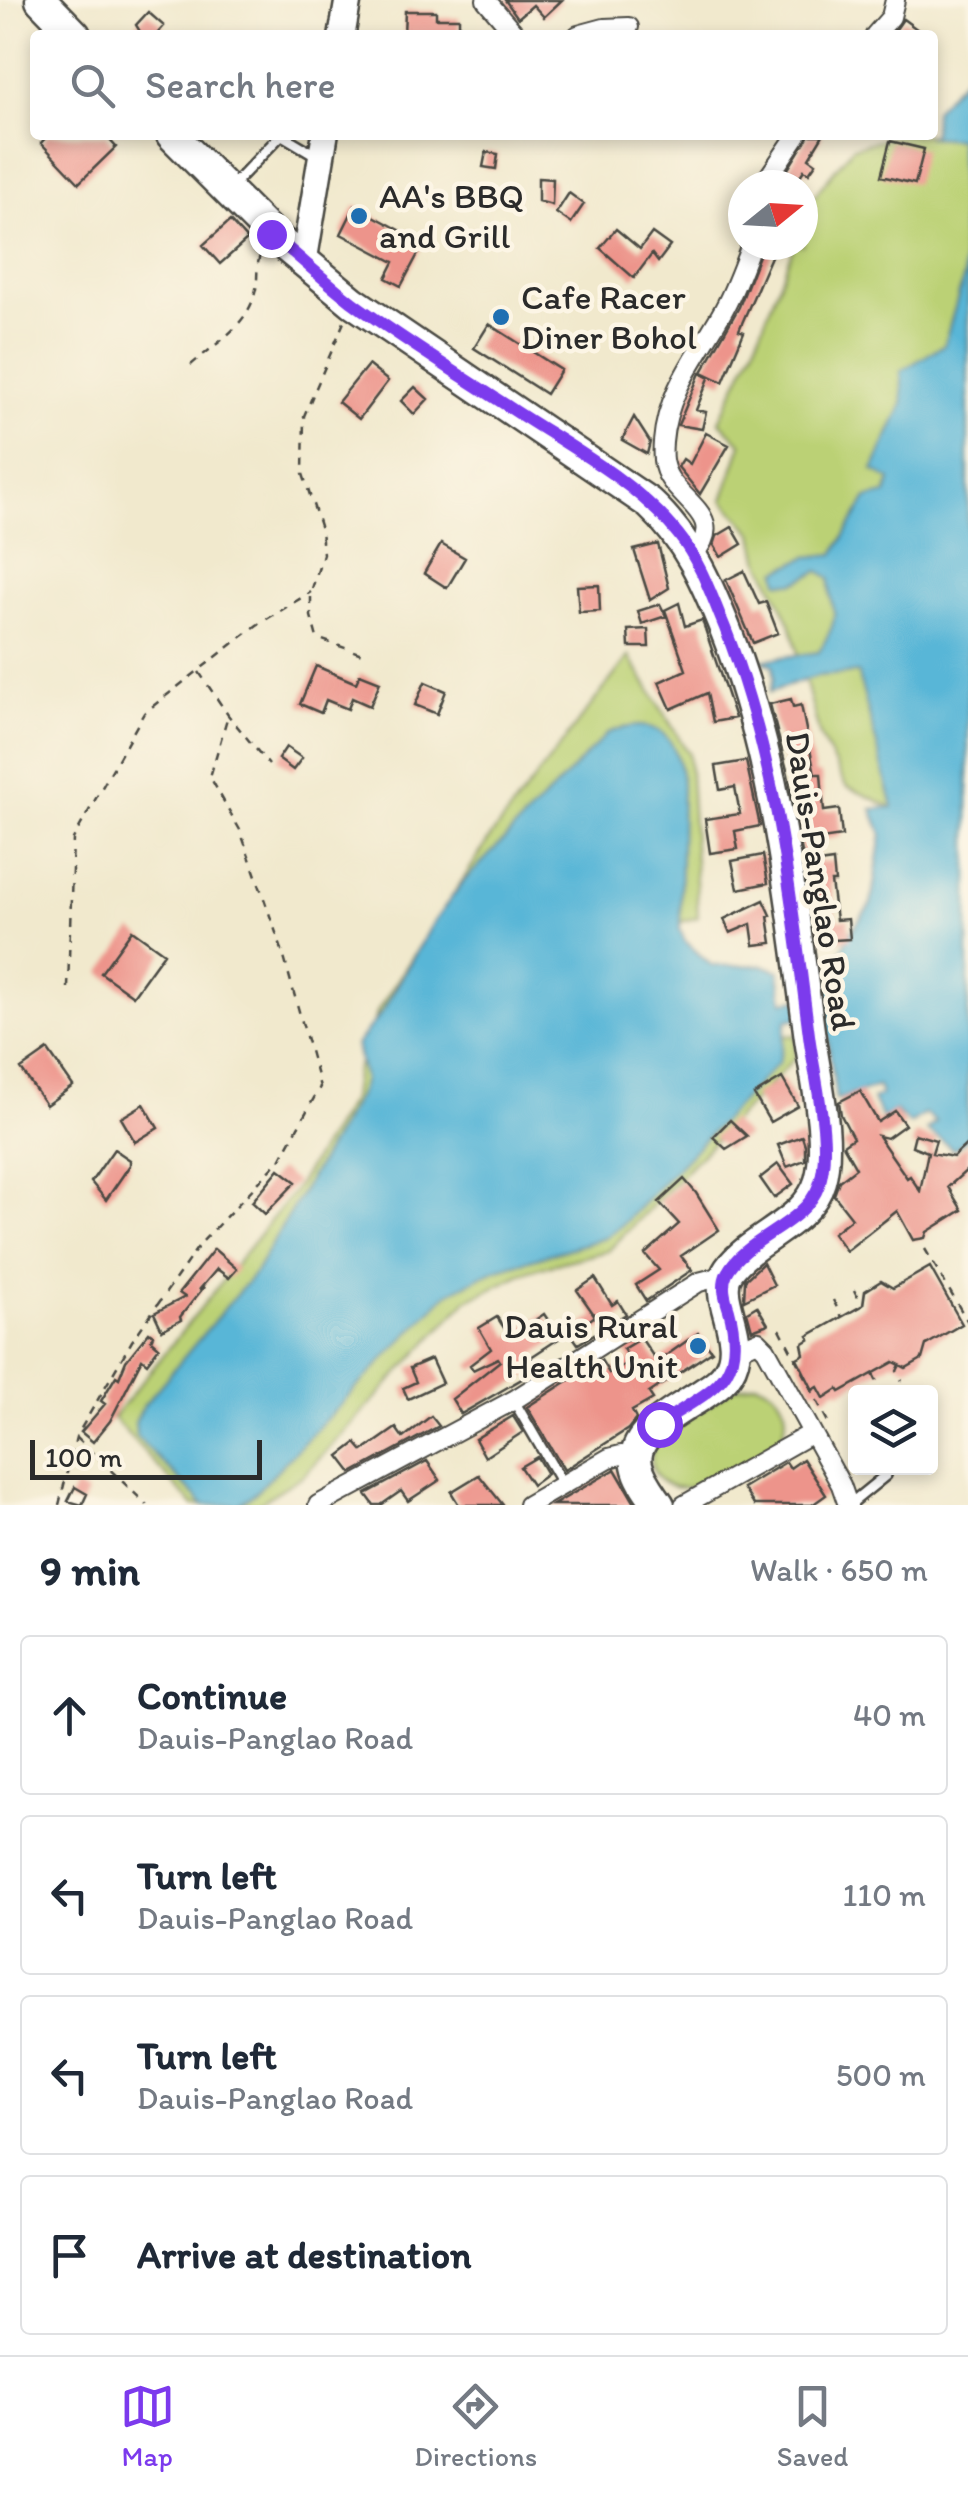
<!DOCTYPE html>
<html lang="en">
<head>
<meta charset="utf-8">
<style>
	body { margin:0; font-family:Itim,sans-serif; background:#f2f2f3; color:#1f2937 }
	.controls { position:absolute; right:30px; bottom:30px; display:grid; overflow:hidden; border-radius:10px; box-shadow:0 5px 15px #0003 }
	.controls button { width:90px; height:90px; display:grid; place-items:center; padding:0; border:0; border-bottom:2px solid #e0e1e3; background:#fff; color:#1f2937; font:50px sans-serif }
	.compass { position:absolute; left:728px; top:170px; width:90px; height:90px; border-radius:50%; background:#fff; box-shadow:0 5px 15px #0003; rotate:72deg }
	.scale { position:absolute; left:30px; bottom:25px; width:232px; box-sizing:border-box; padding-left:10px; border:5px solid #2b2b2b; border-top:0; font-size:28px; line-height:35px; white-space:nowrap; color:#2b2b2b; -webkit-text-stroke:8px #fcf5e5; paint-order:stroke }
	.stop { position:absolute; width:30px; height:30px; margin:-22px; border:8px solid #7c3aed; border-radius:50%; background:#fff }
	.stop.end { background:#7c3aed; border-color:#fff; box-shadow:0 2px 10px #0008 }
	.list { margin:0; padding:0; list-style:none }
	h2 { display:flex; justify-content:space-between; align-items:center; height:130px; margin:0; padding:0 40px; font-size:42px }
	h2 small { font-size:32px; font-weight:400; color:#747a83 }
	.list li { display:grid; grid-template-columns:65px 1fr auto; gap:30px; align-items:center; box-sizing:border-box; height:160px; margin:0 20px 20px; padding:0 20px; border:2px solid #e0e1e3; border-radius:10px }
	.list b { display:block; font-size:38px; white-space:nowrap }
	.list p { margin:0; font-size:32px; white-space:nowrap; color:#747a83 }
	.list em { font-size:32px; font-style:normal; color:#747a83 }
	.icon { flex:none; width:55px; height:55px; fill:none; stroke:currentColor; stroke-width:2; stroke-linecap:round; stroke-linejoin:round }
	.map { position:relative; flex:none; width:968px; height:1505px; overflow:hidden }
	.search { position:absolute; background:#fff; box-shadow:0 5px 15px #0003; left:30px; right:30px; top:30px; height:110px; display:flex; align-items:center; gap:25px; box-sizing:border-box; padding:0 35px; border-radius:10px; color:#747a83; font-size:38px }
	.sheet { height:850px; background:#fff }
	nav { display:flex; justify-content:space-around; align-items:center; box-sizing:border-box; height:140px; border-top:2px solid #e0e1e3; background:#fff; font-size:28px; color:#747a83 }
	nav a { display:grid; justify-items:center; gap:5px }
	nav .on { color:#7c3aed }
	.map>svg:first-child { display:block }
	.green { fill:#bbd175; stroke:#737e50; stroke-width:2.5 }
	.water { fill:#59b6d7; stroke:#427081; stroke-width:2.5 }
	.building { fill:#ed948b }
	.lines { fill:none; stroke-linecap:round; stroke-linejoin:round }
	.service-casing { stroke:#494843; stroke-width:14 }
	.minor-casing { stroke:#494843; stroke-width:22 }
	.secondary-casing { stroke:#494843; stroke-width:30 }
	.primary-casing { stroke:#494843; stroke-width:35 }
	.path { stroke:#494843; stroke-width:2.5; stroke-dasharray:8 8; stroke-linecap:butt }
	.service { stroke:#fff; stroke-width:9 }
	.minor { stroke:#fff; stroke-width:18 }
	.secondary { stroke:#fff; stroke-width:25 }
	.primary { stroke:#fff; stroke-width:30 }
	.route { stroke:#7c3aed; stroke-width:12 }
	.poi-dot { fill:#1f6fb2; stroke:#fcf5e5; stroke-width:4 }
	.labels { text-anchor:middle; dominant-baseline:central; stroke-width:9; stroke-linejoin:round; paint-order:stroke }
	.poi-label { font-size:35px; fill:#2b2b2b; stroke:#fcf5e5; text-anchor:start }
	.street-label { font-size:35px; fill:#2b2b2b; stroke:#fcf5e5 }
</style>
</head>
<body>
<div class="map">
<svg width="968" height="1505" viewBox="0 0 968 1505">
	<rect width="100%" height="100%" fill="#fcf5e5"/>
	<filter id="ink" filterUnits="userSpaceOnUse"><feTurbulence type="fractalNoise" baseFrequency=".01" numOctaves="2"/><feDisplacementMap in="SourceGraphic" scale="20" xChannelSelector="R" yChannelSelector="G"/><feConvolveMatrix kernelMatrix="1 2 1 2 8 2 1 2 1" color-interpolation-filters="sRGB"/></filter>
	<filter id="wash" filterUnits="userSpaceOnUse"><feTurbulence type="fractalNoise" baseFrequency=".0048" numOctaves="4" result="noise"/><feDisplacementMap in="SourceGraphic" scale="40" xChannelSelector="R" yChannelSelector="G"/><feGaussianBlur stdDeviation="2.25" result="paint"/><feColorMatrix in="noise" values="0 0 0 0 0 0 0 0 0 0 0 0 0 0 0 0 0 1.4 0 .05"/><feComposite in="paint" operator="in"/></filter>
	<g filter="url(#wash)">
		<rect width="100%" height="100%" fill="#f1e9cd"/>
		<path class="green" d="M 933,126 L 968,141 L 968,321 L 893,808 L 846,786 L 820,736 L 790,623 L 759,558 L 754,534 L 723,500 L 742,444 L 719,421 L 755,346 L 794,245 L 803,245 L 803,221 L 811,200 L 853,147 L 898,135 L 933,135 Z
			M 629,656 L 689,754 L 698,917 L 568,956 L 773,1037 L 796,1035 L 795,1058 L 608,1251 L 530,1270 L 467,1300 L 304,1475 L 256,1505 L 193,1505 L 113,1418 L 294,1191 L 351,1100 L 356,1071 L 378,1010 L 492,835 Z
			M 756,1383 C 787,1392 796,1423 773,1447 C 745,1462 687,1505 660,1480 C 650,1470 650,1457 654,1444 L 733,1388 Z"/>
		<path class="water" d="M 968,73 L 968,1137 L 954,1150 L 927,1130 L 936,1122 L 925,1114 L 910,1124 L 895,1111 L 882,1119 L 873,1099 L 881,1095 L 878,1086 L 836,1100 L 825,1015 L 787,1020 L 779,1062 L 621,1226 L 605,1238 L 495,1270 L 448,1293 L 254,1494 L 238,1505 L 204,1505 L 136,1436 L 135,1422 L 144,1405 L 256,1271 L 359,1094 L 364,1080 L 356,1045 L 382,1012 L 433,923 L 463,882 L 608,733 C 657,714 678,735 682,784 L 680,929 L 685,941 L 712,966 L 763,965 L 779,971 L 783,1001 L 822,996 L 849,934 L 871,904 L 882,834 L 872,809 L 893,807 L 858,673 L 817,676 L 770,692 L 774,677 L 773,665 L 761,660 L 819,652 C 825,640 836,625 834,612 C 832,599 829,592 830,578 L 819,571 L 794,583 L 779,582 L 777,571 L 807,557 L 834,554 L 867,498 L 886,494 L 891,480 L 873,470 L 903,404 L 901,371 L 944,345 L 964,276 L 959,139 L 927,137 L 933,135 L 934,110 Z"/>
		<g id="blocks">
			<path class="building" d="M 505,0 L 562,0 L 544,17 L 533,5 L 518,18 Z
				M 405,11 L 436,11 L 436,18 L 459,18 L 459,35 L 404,35 Z
				M 148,12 L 164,26 L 156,35 L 142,35 L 136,25 Z
				M 903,19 L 925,35 L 892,35 Z
				M 48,135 L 105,135 L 116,147 L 79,183 L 41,143 Z
				M 809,135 L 823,135 L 809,158 L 816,163 L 809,173 L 804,170 L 794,185 L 778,185 Z
				M 890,141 L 924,149 L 915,184 L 881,176 Z
				M 486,152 L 498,154 L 496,169 L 483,167 Z
				M 538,178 L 553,179 L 552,205 L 538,201 Z
				M 569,193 L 584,204 L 571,223 L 556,213 Z
				M 355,206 L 424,243 L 401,286 L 386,278 L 394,262 L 341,234 Z
				M 230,221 L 247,240 L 220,264 L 203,245 Z
				M 616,229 L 640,249 L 652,233 L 670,246 L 658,262 L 652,254 L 634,278 L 600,248 Z
				M 763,245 L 776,245 L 739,330 L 744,332 L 723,382 L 702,372 L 739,307 Z
				M 489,324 L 561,370 L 546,394 L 474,348 Z
				M 368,365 L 388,381 L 359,419 L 338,402 Z
				M 700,373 L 709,378 L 696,410 L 706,412 L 702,429 L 678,425 Z
				M 415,387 L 428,399 L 414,414 L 401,401 Z
				M 634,417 L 650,442 L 647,454 L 622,440 Z
				M 706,433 L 729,445 L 700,494 L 678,467 L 683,459 L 690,464 Z
				M 732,527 L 742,544 L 721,557 L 714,545 L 717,536 Z
				M 441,544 L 465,558 L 447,588 L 424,573 Z
				M 658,544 L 669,588 L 650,600 L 634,550 Z
				M 744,571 L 759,604 L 766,602 L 778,633 L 753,643 L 726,580 Z
				M 599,585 L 600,611 L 579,612 L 577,586 Z
				M 679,603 L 685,626 L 702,620 L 735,718 L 713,722 L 707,693 L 671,709 L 659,682 L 686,670 L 665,610 Z
				M 660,604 L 666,616 L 642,624 L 638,611 Z
				M 648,629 L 649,647 L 629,647 L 628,630 Z
				M 316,666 L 356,683 L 360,674 L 380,682 L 370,706 L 352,698 L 348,709 L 326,700 L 321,713 L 300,704 Z
				M 425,682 L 446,691 L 437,714 L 415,705 Z
				M 791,699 L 793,707 L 801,705 L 815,774 L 821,774 L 824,811 L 839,809 L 842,836 L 814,840 L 818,863 L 833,861 L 835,882 L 831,882 L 836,920 L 848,919 L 850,939 L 816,941 L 807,880 L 811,879 L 810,874 L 806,875 L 788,774 L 770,704 Z
				M 286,747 L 302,758 L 293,770 L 278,759 Z
				M 746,761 L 760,826 L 735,831 L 738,849 L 710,853 L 705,819 L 740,814 L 735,787 L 720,790 L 716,766 Z
				M 763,855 L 768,883 L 738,889 L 732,861 Z
				M 764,900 L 771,915 L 768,916 L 772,943 L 754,945 L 751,924 L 730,933 L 724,919 Z
				M 132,930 L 164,953 L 133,996 L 101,973 Z
				M 48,1050 L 73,1086 L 46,1105 L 21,1069 Z
				M 782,1078 L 798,1106 L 770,1122 L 754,1095 Z
				M 860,1091 L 878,1122 L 895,1111 L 905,1125 L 887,1138 L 878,1136 L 907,1178 L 910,1176 L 920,1191 L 928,1152 L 912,1146 L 915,1134 L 936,1140 L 932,1153 L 953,1157 L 968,1143 L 968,1169 L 948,1187 L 962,1210 L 927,1232 L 925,1238 L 913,1240 L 897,1211 L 846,1251 L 833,1233 L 852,1218 L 834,1195 L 839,1181 L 856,1168 L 843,1145 L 853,1138 L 841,1115 L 839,1102 Z
				M 144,1104 L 158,1128 L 135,1142 L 121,1118 Z
				M 730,1120 L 747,1136 L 726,1149 L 713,1137 Z
				M 802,1136 L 805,1145 L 805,1160 L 787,1167 L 778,1145 Z
				M 114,1149 L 130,1160 L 130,1165 L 106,1200 L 91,1182 Z
				M 778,1164 L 793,1184 L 774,1198 L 760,1178 Z
				M 279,1169 L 296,1182 L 265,1214 L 252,1202 Z
				M 684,1179 L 696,1193 L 719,1230 L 681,1256 L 692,1270 L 646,1301 L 636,1285 L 659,1270 L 645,1254 L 679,1224 L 659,1202 Z
				M 214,1249 L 237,1269 L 229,1278 L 217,1269 L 199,1290 L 204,1287 L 180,1317 L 181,1320 L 162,1330 L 154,1313 L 185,1297 L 179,1293 Z
				M 763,1263 L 774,1285 L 744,1300 L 745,1280 Z
				M 930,1267 L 962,1324 L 926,1345 L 922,1359 L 906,1368 L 894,1362 L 840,1392 L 838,1389 L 824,1398 L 818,1387 L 813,1390 L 797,1358 L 804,1354 L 802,1344 L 810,1339 L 808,1336 L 863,1305 L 865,1291 L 881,1281 L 893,1288 Z
				M 595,1278 L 612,1305 L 618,1301 L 626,1314 L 578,1344 L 571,1334 L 595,1316 L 577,1290 Z
				M 757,1306 L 768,1324 L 752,1330 L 747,1312 Z
				M 544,1314 L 560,1338 L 531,1357 L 539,1369 L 461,1414 L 452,1399 L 500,1361 L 498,1358 L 473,1370 L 470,1365 L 491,1349 L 479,1328 L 497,1317 L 510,1337 Z
				M 149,1332 L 153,1335 L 151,1340 L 159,1347 L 147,1363 L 142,1359 L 110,1421 L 93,1442 L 81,1432 L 105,1404 L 101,1401 L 116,1376 L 119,1378 L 126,1361 Z
				M 698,1333 L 712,1351 L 649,1393 L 653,1399 L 632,1411 L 636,1419 L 628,1429 L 564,1470 L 527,1407 L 601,1360 L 609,1373 L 631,1361 L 623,1349 L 641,1338 L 657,1362 Z
				M 431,1359 L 442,1383 L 408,1399 L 403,1388 L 416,1382 L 410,1368 Z
				M 431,1416 L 439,1426 L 352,1473 L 339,1456 L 356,1443 L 363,1451 L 396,1428 L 403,1438 Z
				M 513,1416 L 523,1432 L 485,1457 L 475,1439 Z
				M 537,1457 L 547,1474 L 532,1485 L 520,1467 Z
				M 803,1459 L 826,1495 L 812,1505 L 754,1505 L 743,1488 L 786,1462 L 790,1468 Z
				M 427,1461 L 440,1480 L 408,1501 L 401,1491 L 381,1505 L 374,1505 L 366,1494 Z
				M 615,1469 L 636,1505 L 553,1505 L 614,1470 Z
				M 479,1475 L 503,1505 L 459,1505 L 451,1492 Z
				M 75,1487 L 87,1494 L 82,1505 L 68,1501 Z"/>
		</g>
	</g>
	<g filter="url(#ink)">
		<use href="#blocks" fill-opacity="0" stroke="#494843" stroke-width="2.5"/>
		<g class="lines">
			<defs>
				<path id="service" d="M 282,135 L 319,157
					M 231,187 L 281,135
					M 514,1401 L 563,1485
					M 849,1505 L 886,1475 L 888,1468"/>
				<path id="minor" d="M 486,0 L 516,35
					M 578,35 L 604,28 L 629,27
					M 875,35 L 891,17 L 895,0
					M 763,185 L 797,135
					M 693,555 C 725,520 688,506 670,479 C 662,467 662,455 663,442 C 667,390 700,353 724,309 C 735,289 743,267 751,245
					M 735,1351 L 758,1341 L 766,1349 L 841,1485 L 848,1505
					M 318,1505 L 514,1400 L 699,1282 L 726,1275
					M 528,1505 L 609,1458 L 621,1455 L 636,1456
					M 684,1505 L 812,1433"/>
				<path id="secondary" d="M 342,35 L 348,0
					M 304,261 L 325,135"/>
				<path id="primary" d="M 41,0 L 75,35
					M 172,135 L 271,234 L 353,302 L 649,503 C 688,539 707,583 726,631 C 776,759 791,895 809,1031 C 814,1073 832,1140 820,1181 C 808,1223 753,1237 729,1270 C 710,1297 750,1337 728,1372 C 723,1381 714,1387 706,1392 C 684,1408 629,1432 637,1465 C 640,1480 651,1493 659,1505"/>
			</defs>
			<use href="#service" class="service-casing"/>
			<use href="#minor" class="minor-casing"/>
			<use href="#secondary" class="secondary-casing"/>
			<use href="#primary" class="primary-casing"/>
			<path class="path" d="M 344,322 L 304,416 L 303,474 L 321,529 L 323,554 L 311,592 L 311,616 L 317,638 L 362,654
				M 191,365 C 215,344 247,326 255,293 C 259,280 255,266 261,253
				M 199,672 L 228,715 L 269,765
				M 68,988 L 73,839 L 144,713 L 257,625 L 311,592
				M 925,1249 L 968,1322
				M 854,1290 L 858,1298 L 864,1298
				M 833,1300 L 842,1317
				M 780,1329 L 829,1424
				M 900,1365 L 897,1371 L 902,1381
				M 873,1374 L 882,1392
				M 76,1437 L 147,1505
				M 59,1505 L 76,1437 L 132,1341 L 200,1244 L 280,1160 L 320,1087 L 282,950 L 240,830 L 210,777 L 228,715"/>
			<use href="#service" class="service"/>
			<use href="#minor" class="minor"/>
			<use href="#secondary" class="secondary"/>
			<use href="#primary" class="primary"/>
		</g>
	</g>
	<g class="lines" filter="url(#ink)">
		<path class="route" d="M 271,234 C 298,256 324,280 352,302 C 402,339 457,373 509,407 C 566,445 635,480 678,534 C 700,561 712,597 725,628 C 777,761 791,895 809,1035 C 814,1076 833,1145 819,1185 C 805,1225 745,1238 727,1273 C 721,1285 725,1298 729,1310 C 748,1381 711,1389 659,1424"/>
	</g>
	<g class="poi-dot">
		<circle cx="359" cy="216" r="10"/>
		<circle cx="501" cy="317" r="10"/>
		<circle cx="698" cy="1346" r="10"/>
	</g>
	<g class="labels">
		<g class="poi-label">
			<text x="379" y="196">AA's BBQ<tspan x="379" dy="40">and Grill</tspan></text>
			<text x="521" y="297">Cafe Racer<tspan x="521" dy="40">Diner Bohol</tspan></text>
			<text x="678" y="1326" text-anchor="end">Dauis Rural<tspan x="678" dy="40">Health Unit</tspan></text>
		</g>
		<g class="street-label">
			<text transform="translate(821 881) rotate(81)">Dauis-Panglao Road</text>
		</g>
	</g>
</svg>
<div class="controls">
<button><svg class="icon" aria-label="layers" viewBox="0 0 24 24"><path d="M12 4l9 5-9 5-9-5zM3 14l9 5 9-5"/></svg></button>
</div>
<svg class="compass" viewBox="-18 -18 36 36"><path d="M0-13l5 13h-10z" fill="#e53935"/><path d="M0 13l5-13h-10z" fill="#747a83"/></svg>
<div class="scale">100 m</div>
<div class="stop" style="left:659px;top:1424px"></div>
<div class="stop end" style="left:271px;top:234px"></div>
<div class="search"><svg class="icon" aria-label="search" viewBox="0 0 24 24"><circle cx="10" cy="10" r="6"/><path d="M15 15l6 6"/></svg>Search here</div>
</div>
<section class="sheet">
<h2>9 min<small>Walk · 650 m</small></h2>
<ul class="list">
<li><svg class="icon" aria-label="ahead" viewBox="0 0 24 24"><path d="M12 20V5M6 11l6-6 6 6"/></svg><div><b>Continue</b><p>Dauis-Panglao Road</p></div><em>40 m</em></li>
<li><svg class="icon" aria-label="left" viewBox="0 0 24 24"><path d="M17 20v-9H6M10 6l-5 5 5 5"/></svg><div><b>Turn left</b><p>Dauis-Panglao Road</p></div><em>110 m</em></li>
<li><svg class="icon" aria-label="left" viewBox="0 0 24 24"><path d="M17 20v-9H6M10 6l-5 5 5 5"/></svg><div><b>Turn left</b><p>Dauis-Panglao Road</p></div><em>500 m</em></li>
<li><svg class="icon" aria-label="arrive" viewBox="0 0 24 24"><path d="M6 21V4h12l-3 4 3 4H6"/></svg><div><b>Arrive at destination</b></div></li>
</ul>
</section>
<nav>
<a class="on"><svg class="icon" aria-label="map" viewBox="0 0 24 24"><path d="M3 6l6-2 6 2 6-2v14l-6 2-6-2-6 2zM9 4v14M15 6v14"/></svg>Map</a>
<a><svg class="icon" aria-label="directions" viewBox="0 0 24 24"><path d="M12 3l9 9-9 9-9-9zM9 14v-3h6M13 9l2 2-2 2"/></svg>Directions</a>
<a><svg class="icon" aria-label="saved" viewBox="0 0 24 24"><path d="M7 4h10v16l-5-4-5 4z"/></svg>Saved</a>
</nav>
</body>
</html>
